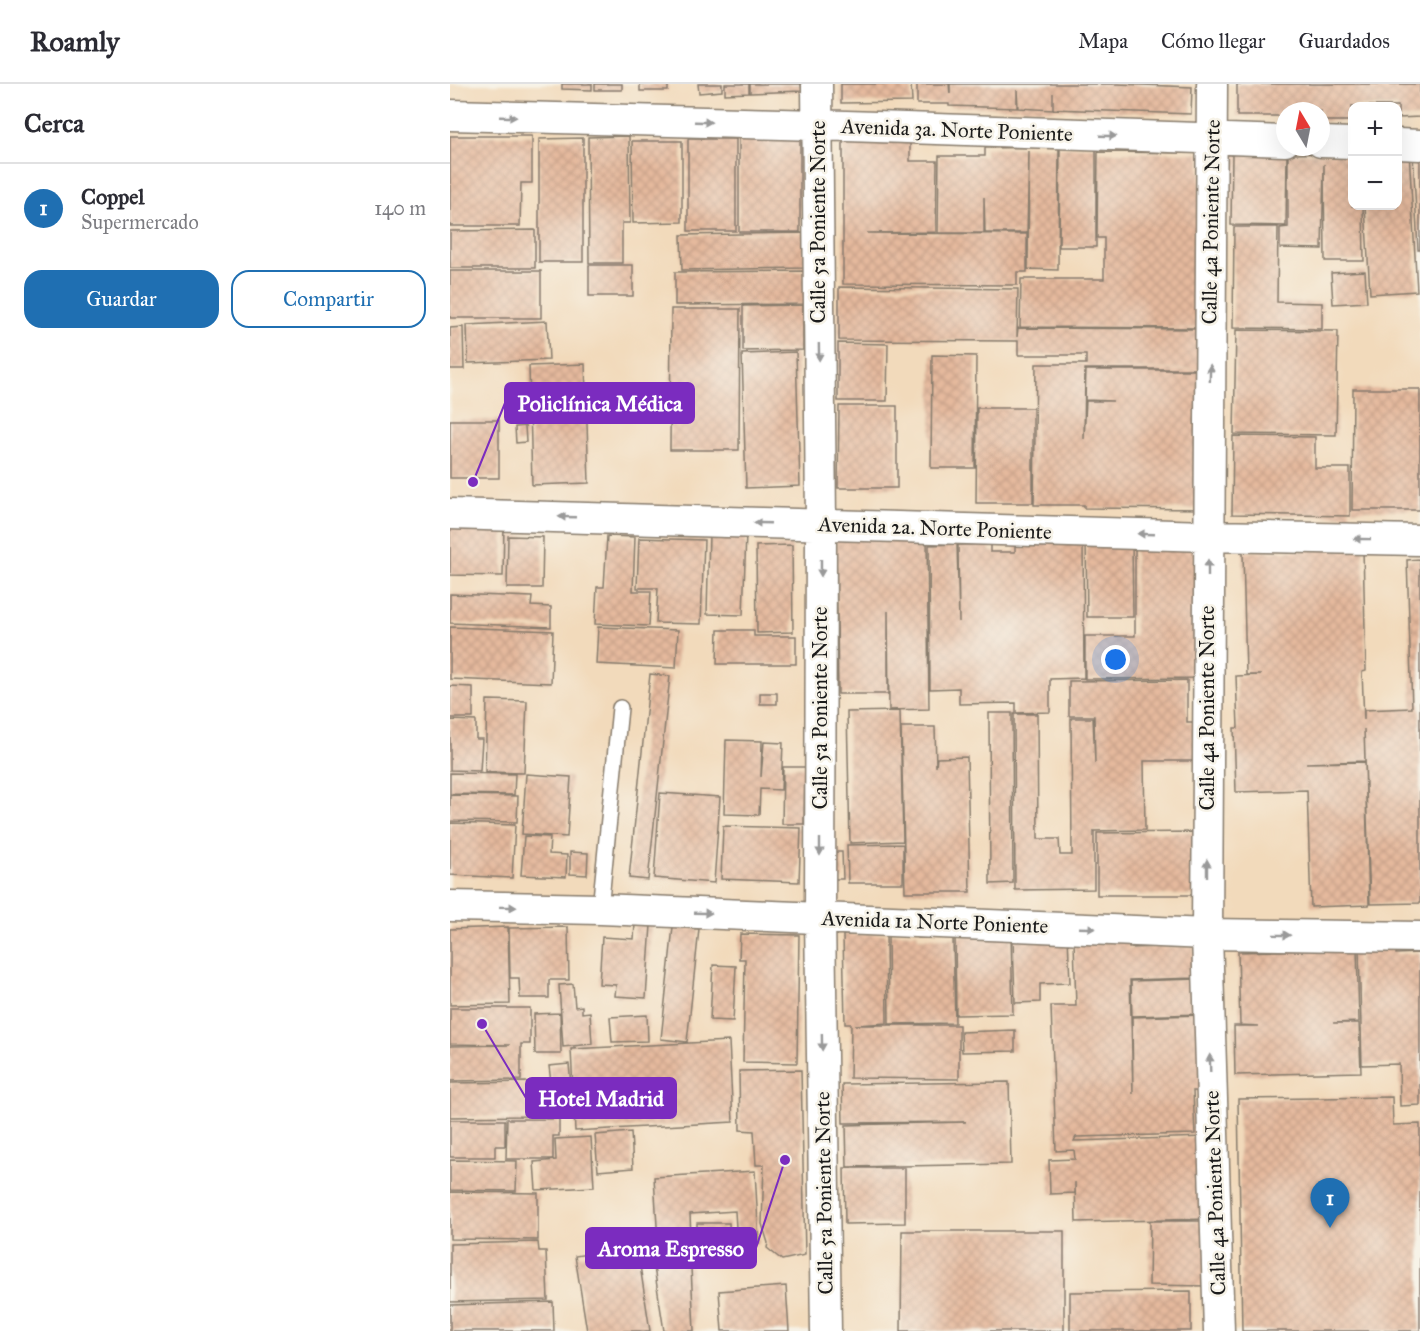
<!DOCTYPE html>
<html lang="es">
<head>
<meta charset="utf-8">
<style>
	body { margin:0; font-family:"IM FELL Great Primer",serif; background:#f7f7f7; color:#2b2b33 }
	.controls { position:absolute; right:18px; top:18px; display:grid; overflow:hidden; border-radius:12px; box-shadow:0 6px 24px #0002 }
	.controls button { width:54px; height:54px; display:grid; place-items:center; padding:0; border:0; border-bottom:2px solid #e1e1e2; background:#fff; color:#2b2b33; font:30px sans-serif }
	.compass { position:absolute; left:826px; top:18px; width:54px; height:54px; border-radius:50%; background:#fff; box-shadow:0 6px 24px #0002; rotate:350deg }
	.you { position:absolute; left:666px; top:576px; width:21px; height:21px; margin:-15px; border:4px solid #fff; border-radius:50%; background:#1a73e8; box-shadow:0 0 0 9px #1a73e833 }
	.badge { display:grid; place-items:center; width:39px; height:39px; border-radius:50%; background:#1f6fb2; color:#fff; font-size:20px; font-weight:700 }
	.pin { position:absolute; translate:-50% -50px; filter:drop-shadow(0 2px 3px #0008) }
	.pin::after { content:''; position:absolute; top:32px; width:21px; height:18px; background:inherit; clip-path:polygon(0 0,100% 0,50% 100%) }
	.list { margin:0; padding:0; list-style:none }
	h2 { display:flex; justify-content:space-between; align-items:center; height:78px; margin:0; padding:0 24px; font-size:26px }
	h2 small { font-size:20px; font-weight:400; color:#7c7c81 }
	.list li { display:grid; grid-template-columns:39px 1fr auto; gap:18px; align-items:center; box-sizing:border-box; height:90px; padding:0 24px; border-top:2px solid #e1e1e2 }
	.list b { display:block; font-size:22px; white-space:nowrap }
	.list p { margin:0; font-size:20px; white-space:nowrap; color:#7c7c81 }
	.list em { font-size:20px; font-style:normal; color:#7c7c81 }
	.actions { display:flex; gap:12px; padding:18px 24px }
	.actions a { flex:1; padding:14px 0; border:2px solid #1f6fb2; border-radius:18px; text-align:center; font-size:21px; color:#1f6fb2 }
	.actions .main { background:#1f6fb2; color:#fff }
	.map { position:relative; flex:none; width:970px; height:1247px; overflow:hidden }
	header { display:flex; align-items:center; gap:36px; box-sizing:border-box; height:84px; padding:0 30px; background:#fff; border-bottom:2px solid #e1e1e2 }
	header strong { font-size:28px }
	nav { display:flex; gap:33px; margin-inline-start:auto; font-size:21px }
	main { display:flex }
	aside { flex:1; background:#fff }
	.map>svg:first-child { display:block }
	.building { fill:url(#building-cross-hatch) }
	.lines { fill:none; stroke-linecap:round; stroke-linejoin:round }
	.lane-casing { stroke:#877b6c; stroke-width:18 }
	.street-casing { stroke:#877b6c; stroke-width:33 }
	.lane { stroke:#fff; stroke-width:15 }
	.street { stroke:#fff; stroke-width:30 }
	.oneway { fill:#999 }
	.labels { text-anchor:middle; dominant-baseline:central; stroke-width:5; stroke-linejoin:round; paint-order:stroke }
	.street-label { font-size:21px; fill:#1c1c1c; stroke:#f7f3e8 }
	.leader { fill:none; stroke:#7b2cbf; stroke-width:2 }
	.callout-dot { fill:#7b2cbf; stroke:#f7f3e8; stroke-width:2 }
	.callout { fill:#7b2cbf; stroke:#7b2cbf; stroke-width:2 }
	.callout-label { font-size:22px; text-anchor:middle; font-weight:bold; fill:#fff }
</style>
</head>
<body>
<header>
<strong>Roamly</strong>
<nav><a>Mapa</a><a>Cómo llegar</a><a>Guardados</a></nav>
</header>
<main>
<aside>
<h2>Cerca<small></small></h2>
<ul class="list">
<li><span class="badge">1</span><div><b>Coppel</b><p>Supermercado</p></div><em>140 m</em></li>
</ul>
<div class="actions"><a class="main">Guardar</a><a>Compartir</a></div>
</aside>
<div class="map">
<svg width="970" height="1247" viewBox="0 0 970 1247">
	<defs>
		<pattern id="building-cross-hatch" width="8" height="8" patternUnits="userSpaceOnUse" patternTransform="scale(1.5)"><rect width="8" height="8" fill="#e5b99d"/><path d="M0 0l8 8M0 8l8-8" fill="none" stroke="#c49e87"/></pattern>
	</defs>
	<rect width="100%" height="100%" fill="#f7f3e8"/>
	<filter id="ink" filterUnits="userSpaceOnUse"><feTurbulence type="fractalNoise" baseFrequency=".0167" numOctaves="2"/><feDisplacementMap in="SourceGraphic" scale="12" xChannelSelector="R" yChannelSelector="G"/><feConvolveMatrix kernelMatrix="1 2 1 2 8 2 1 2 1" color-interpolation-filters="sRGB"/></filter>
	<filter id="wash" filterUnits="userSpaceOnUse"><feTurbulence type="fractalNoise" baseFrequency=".008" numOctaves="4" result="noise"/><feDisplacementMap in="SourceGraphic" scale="24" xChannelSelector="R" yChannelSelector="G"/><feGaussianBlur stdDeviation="1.35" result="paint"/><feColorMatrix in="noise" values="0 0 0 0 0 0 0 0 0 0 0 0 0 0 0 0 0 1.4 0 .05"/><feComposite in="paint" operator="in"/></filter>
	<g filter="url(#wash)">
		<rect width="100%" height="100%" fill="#f2dabb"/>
		<g id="blocks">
			<path class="building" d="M 112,0 L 142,0 L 142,6 L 112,5 Z
				M 145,0 L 172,0 L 172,6 L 145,6 Z
				M 190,0 L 218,0 L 218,7 L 190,7 Z
				M 248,0 L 272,0 L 272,7 L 249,9 Z
				M 275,0 L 299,0 L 299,9 L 275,10 Z
				M 300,0 L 351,0 L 352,7 L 300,9 Z
				M 391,0 L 461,0 L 462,18 L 391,19 Z
				M 467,0 L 499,0 L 500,10 L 500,0 L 668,0 L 742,3 L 741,30 L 603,25 L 603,9 L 603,26 L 568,24 L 567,6 L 567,24 L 499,22 L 499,20 L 467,20 Z
				M 787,0 L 970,0 L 970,33 L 948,34 L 948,22 L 902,22 L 902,37 L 871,37 L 871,27 L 835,27 L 835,32 L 787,32 Z
				M 0,52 L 82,52 L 82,99 L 71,99 L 70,142 L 0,142 Z
				M 179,52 L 180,139 L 172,139 L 172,179 L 139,179 L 138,53 Z
				M 133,54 L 133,178 L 89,178 L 89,55 Z
				M 289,54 L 350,55 L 350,148 L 289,148 Z
				M 238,55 L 286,55 L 286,147 L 238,147 Z
				M 182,57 L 232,57 L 232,138 L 183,139 Z
				M 393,57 L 460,57 L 460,77 L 487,77 L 486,148 L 417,149 L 577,150 L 577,188 L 567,188 L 567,201 L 393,200 Z
				M 609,63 L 608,186 L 578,185 L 579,67 L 577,149 L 535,149 L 534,113 L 534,149 L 488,149 L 489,72 L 535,72 L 535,64 Z
				M 610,63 L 646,63 L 646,163 L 609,163 Z
				M 959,67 L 967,207 L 920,210 L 915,122 L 948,122 L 948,68 Z
				M 648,68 L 750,69 L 753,244 L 570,243 L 571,195 L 654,195 L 654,154 L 647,154 Z
				M 782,69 L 837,69 L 836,142 L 781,141 Z
				M 902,69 L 902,122 L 913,122 L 914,177 L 875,177 L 874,80 L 872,165 L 830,164 L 830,144 L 838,143 L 838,70 Z
				M 963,71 L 970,71 L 970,166 L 968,166 Z
				M 784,143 L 828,143 L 827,218 L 872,219 L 872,245 L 783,244 Z
				M 85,146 L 85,184 L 0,184 L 0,147 Z
				M 355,149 L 355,184 L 232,186 L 231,151 Z
				M 139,181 L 183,181 L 183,212 L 139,212 Z
				M 0,187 L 91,187 L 91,234 L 0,234 Z
				M 354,187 L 355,220 L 225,221 L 225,188 Z
				M 915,187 L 917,218 L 883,220 L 881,189 Z
				M 389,203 L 568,205 L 567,253 L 568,244 L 750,245 L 750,285 L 635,285 L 634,355 L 636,317 L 663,317 L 635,316 L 636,286 L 753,286 L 757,425 L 634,424 L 634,421 L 584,421 L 586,280 L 636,280 L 636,271 L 568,271 L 568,257 L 389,256 Z
				M 353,221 L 353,266 L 293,267 L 293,222 Z
				M 221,225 L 290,225 L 289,366 L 220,366 Z
				M 97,237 L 99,276 L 18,279 L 17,241 Z
				M 13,243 L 14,285 L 0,285 L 0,244 Z
				M 786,246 L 888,247 L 886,351 L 784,350 Z
				M 388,259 L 438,260 L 437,317 L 388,317 Z
				M 346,268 L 350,402 L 296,404 L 292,270 Z
				M 482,271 L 526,272 L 525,384 L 481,384 Z
				M 135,280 L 139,399 L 82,401 L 79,282 Z
				M 903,305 L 970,305 L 970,426 L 902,426 Z
				M 389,322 L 447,322 L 447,404 L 388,404 Z
				M 527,324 L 583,324 L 583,419 L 526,419 Z
				M 0,336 L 49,336 L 49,394 L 0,394 Z
				M 75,342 L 76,358 L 66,359 L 65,343 Z
				M 783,352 L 865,353 L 865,384 L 900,384 L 900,432 L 782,430 Z
				M 0,439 L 54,440 L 53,492 L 0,491 Z
				M 259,449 L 296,450 L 293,531 L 257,530 Z
				M 58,452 L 93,453 L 92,504 L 57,504 Z
				M 157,452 L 185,453 L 183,507 L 201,507 L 199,542 L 145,540 L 147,503 L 154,503 Z
				M 756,453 L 753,594 L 635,595 L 635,552 L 685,552 L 685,454 Z
				M 189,454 L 254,456 L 251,540 L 206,539 L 208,504 L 187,504 Z
				M 477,455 L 479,625 L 439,626 L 438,527 L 438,610 L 388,610 L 386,456 Z
				M 565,455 L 633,455 L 634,594 L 600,595 L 600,628 L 566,629 L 566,619 L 509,620 L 509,604 L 480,605 L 479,461 L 507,460 L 509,538 L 508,461 L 540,460 L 540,468 L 565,468 Z
				M 636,456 L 682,456 L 683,533 L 637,533 Z
				M 342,461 L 343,548 L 307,549 L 306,462 Z
				M 913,465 L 916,587 L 912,588 L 914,636 L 914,626 L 962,624 L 957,476 L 970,475 L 970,819 L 920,820 L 914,645 L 915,677 L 856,679 L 915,678 L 919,821 L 861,823 L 857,706 L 786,708 L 784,644 L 788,644 L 786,592 L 811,591 L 796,591 L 793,468 Z
				M 0,510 L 82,513 L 81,522 L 101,523 L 101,543 L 0,539 Z
				M 0,543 L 103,547 L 101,599 L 0,595 Z
				M 148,543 L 228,546 L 226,584 L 146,580 Z
				M 268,546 L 304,546 L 304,552 L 346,552 L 346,580 L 267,580 Z
				M 200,590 L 220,592 L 198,796 L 179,794 Z
				M 737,596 L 737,638 L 756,638 L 756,677 L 694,677 L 695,746 L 644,747 L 644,805 L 565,806 L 564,630 L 587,630 L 588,755 L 609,755 L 610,771 L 622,771 L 621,634 L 643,634 L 645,679 L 644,632 L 619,632 L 619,597 Z
				M 0,602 L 23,603 L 23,634 L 0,634 Z
				M 310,609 L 327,609 L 327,620 L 310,620 Z
				M 37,616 L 77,617 L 74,689 L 35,688 Z
				M 450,627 L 453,757 L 400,759 L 397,628 Z
				M 539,629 L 562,629 L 563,799 L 540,800 Z
				M 0,636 L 26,637 L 26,655 L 32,655 L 30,687 L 0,686 Z
				M 451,643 L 485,643 L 486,683 L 487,674 L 517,673 L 520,808 L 455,808 Z
				M 276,656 L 312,657 L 311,693 L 314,658 L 333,659 L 331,706 L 310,705 L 309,731 L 274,730 Z
				M 333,683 L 355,683 L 354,740 L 332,740 Z
				M 0,689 L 65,690 L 64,711 L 0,710 Z
				M 76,690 L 121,693 L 117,753 L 72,750 Z
				M 210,709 L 270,713 L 264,799 L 204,794 Z
				M 0,711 L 68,712 L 67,738 L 0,737 Z
				M 0,739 L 65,741 L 62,794 L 0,791 Z
				M 273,742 L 351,744 L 349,798 L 271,795 Z
				M 744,748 L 745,811 L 647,811 L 647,749 Z
				M 74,752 L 100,753 L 99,770 L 117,771 L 116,793 L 71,791 Z
				M 453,760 L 453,799 L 398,799 L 397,761 Z
				M 120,768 L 138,769 L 137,791 L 120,790 Z
				M 378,768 L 392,768 L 393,795 L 379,795 Z
				M 185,840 L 201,841 L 196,914 L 165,912 L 166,901 L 149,900 L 152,853 L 184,855 Z
				M 58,843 L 60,920 L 0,921 L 0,845 Z
				M 118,843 L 119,896 L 99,896 L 99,914 L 70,914 L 69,894 L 60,894 L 59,844 Z
				M 223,843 L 249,845 L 237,958 L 211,955 Z
				M 467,849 L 468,854 L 503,854 L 505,939 L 439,940 L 438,850 Z
				M 290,850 L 349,851 L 347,979 L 293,978 L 295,875 L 289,875 Z
				M 436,850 L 437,939 L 405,941 L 509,941 L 509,995 L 400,994 L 401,940 L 395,940 L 393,851 Z
				M 561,851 L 563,930 L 506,931 L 505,853 Z
				M 618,853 L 620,899 L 590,900 L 590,918 L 565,919 L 563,855 Z
				M 678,856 L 679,864 L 744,862 L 745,894 L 680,896 L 683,1010 L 682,933 L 752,931 L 753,1007 L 743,1007 L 745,1050 L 626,1053 L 624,1057 L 756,1053 L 758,1135 L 626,1138 L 625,1098 L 625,1109 L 600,1110 L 599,1076 L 625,1075 L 624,1066 L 606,1067 L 601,922 L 626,922 L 624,857 Z
				M 946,863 L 946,870 L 970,869 L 970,1021 L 950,1022 L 949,980 L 912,981 L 909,864 Z
				M 907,865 L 909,938 L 883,939 L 909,939 L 911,988 L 785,991 L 784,942 L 809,942 L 790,941 L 788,868 Z
				M 263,881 L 286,882 L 283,937 L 260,936 Z
				M 750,895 L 751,930 L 682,932 L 681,897 Z
				M 123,900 L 125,923 L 132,922 L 132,929 L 140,928 L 142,960 L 113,963 L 109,901 Z
				M 0,924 L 80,924 L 80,960 L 71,960 L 71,996 L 0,997 L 0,962 L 60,961 L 0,960 Z
				M 110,929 L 111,970 L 85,970 L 84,930 Z
				M 197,931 L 198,957 L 162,958 L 160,933 Z
				M 565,946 L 565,967 L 512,968 L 511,948 Z
				M 279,957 L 283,1038 L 125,1047 L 121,965 Z
				M 119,980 L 122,1012 L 103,1015 L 99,982 Z
				M 351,986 L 355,1171 L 332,1176 L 317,1164 L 318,1159 L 312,1140 L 314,1081 L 306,1081 L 304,1047 L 290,1046 L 289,987 Z
				M 80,998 L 80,1032 L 0,1033 L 0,999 Z
				M 559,998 L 561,1080 L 397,1083 L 396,1041 L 516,1038 L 393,1039 L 392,1000 Z
				M 942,1013 L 943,1041 L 970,1040 L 970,1247 L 792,1247 L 788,1015 Z
				M 57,1035 L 109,1035 L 109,1052 L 103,1052 L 103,1075 L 56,1075 Z
				M 0,1036 L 55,1036 L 55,1062 L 45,1062 L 45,1073 L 0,1073 Z
				M 181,1048 L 183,1084 L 148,1087 L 145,1051 Z
				M 141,1053 L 144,1103 L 86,1106 L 84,1078 L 106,1076 L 105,1055 Z
				M 0,1076 L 67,1077 L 66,1107 L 0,1106 Z
				M 394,1084 L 455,1084 L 455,1139 L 395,1140 Z
				M 305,1087 L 309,1159 L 287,1161 L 285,1127 L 240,1130 L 241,1155 L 208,1158 L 204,1093 Z
				M 0,1108 L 88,1109 L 88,1156 L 0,1155 Z
				M 700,1137 L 758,1137 L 757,1202 L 699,1201 Z
				M 247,1139 L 279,1139 L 280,1166 L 247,1167 Z
				M 452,1147 L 614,1147 L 614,1247 L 451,1247 Z
				M 88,1158 L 89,1167 L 96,1167 L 98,1216 L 0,1218 L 0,1160 Z
				M 187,1162 L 200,1247 L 137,1247 L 125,1172 Z
				M 240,1162 L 244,1247 L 214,1247 L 201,1164 Z
				M 336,1202 L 339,1247 L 272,1247 L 269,1207 Z
				M 741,1207 L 741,1247 L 620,1247 L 620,1208 Z
				M 103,1218 L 104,1247 L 0,1247 L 0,1221 Z"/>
		</g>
	</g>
	<g filter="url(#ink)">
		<use href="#blocks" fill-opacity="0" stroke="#877b6c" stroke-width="1.5"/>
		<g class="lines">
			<defs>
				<path id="lane" d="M 150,825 L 170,624"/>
				<path id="street" d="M 367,0 L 371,440 L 370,833 L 376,1247
					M 762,0 L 757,850 L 769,1247
					M 0,31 L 367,41 L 835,57
					M 871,58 L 902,59
					M 948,60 L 970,61
					M 0,430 L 758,452 L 970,456
					M 0,822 L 150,825 L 757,850 L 970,853"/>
			</defs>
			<use href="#lane" class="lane-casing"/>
			<use href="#street" class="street-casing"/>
			<use href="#lane" class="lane"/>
			<use href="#street" class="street"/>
		</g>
		<defs><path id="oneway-solid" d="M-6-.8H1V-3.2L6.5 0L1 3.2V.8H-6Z" transform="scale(1.5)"/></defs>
		<g class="oneway">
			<use href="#oneway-solid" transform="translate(58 33) rotate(2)"/>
			<use href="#oneway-solid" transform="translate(253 38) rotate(2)"/>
			<use href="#oneway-solid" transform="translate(658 52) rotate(2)"/>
			<use href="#oneway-solid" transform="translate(369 268) rotate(89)"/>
			<use href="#oneway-solid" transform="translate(760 289) rotate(-89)"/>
			<use href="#oneway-solid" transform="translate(117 433) rotate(-178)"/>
			<use href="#oneway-solid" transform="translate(312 439) rotate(-178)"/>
			<use href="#oneway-solid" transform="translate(696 450) rotate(-178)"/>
			<use href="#oneway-solid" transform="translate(912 455) rotate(-179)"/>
			<use href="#oneway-solid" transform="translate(371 484) rotate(90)"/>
			<use href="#oneway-solid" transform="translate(758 484) rotate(-90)"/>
			<use href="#oneway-solid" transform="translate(370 763) rotate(90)"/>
			<use href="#oneway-solid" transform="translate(757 784) rotate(-90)"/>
			<use href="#oneway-solid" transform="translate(58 823) rotate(1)"/>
			<use href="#oneway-solid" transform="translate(253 829) rotate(2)"/>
			<use href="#oneway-solid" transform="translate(637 844) rotate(2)"/>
			<use href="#oneway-solid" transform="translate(832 851) rotate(1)"/>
			<use href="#oneway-solid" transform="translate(372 958) rotate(89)"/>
			<use href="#oneway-solid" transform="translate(760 979) rotate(-92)"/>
		</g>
	</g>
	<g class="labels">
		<g class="street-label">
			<text transform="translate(507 46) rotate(2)">Avenida 3a. Norte Poniente</text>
			<text transform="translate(368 138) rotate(-90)">Calle 5a Poniente Norte</text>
			<text transform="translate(761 138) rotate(-89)">Calle 4a Poniente Norte</text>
			<text transform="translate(485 444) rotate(2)">Avenida 2a. Norte Poniente</text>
			<text transform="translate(370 624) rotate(-90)">Calle 5a Poniente Norte</text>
			<text transform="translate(757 624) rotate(-90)">Calle 4a Poniente Norte</text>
			<text transform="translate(485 838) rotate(2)">Avenida 1a Norte Poniente</text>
			<text transform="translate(374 1109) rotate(-91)">Calle 5a Poniente Norte</text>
			<text transform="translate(765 1109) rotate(-92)">Calle 4a Poniente Norte</text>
		</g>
	</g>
	<path class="leader" d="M23 398L55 319M32 940L76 1014M335 1076L306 1164"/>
	<g class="callout-dot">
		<circle cx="23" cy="398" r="6"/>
		<circle cx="32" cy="940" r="6"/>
		<circle cx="335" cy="1076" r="6"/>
	</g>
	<g class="callout">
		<rect x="55" y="299" width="189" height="40" rx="6"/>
		<rect x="76" y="994" width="150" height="40" rx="6"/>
		<rect x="136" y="1144" width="170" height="40" rx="6"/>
	</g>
	<g class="callout-label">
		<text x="150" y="327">Policlínica Médica</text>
		<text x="151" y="1022">Hotel Madrid</text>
		<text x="221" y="1172">Aroma Espresso</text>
	</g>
</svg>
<div class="controls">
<button>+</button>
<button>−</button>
</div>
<svg class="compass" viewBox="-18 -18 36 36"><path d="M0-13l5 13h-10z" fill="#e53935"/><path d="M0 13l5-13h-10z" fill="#7c7c81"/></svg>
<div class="you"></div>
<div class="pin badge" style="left:880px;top:1144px">1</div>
</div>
</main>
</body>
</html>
